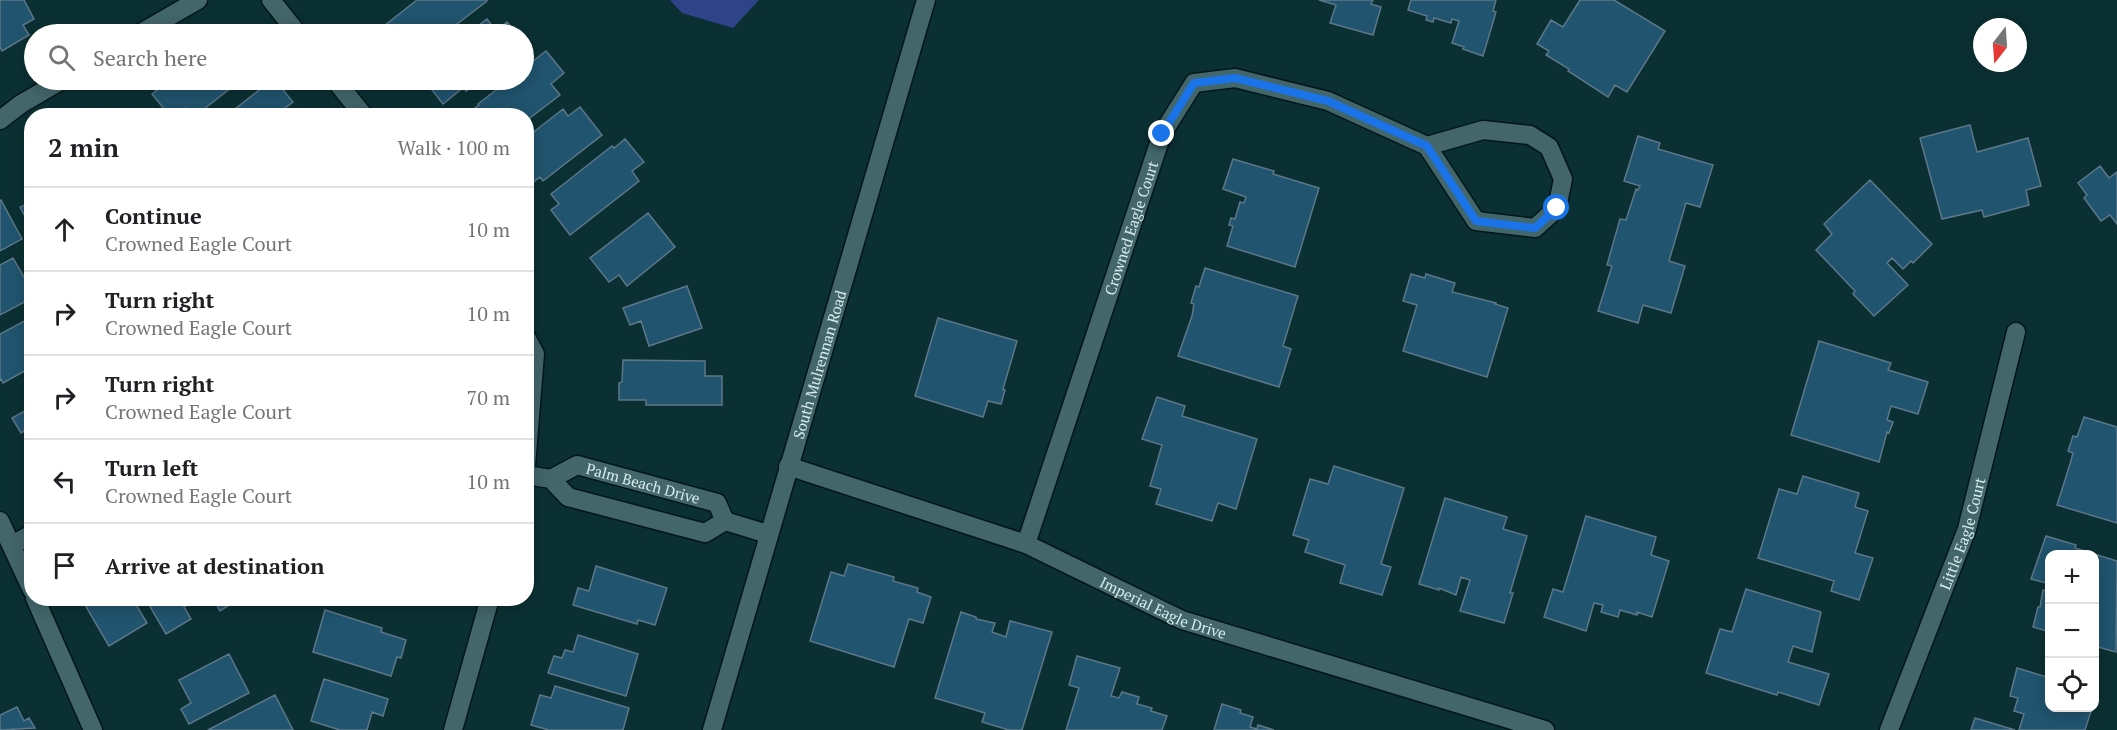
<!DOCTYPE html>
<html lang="en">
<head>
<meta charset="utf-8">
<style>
	body { margin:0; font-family:"PT Serif",serif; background:#f6f6f6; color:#202124 }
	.controls { position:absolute; right:18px; bottom:18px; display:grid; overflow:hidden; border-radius:12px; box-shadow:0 3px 15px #0003 }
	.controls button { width:54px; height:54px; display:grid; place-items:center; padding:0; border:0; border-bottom:2px solid #e0e0e0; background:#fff; color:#202124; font:30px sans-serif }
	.compass { position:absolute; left:1973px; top:18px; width:54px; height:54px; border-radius:50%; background:#fff; box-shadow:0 3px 15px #0003; rotate:197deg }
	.stop { position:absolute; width:18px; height:18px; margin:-14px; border:4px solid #1a73e8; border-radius:50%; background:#fff }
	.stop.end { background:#1a73e8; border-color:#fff; box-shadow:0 2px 6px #0008 }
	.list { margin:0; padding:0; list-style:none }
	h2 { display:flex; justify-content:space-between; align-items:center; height:78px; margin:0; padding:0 24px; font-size:26px }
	h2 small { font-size:20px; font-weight:400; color:#757577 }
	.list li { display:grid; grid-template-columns:39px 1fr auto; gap:18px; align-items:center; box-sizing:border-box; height:84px; padding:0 24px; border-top:2px solid #e0e0e0 }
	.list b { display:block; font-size:22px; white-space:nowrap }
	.list p { margin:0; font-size:20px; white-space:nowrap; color:#757577 }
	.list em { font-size:20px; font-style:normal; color:#757577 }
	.icon { flex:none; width:33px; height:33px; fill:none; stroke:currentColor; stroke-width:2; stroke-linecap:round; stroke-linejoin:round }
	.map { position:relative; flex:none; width:2117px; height:730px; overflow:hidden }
	.search { position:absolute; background:#fff; box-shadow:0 3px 15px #0003; left:24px; top:24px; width:510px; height:66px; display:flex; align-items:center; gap:15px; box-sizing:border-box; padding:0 21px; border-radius:33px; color:#757577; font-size:22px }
	.panel { position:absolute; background:#fff; box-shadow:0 3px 15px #0003; left:24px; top:108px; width:510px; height:498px; border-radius:24px }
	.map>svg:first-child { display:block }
	.water { fill:#2e4388 }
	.building { fill:#21546f; stroke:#5c7788; stroke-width:1.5 }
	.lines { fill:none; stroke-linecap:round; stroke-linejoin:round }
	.minor-casing { stroke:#001719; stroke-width:21 }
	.tertiary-casing { stroke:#001719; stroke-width:21 }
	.minor { stroke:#42666a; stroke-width:18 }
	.tertiary { stroke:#42666a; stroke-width:18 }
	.route { stroke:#1a73e8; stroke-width:8 }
	.labels { text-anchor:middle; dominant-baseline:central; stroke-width:4.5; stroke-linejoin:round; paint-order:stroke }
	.street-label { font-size:15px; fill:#d7ebed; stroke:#0b3033 }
</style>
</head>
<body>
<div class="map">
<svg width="2117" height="730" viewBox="0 0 2117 730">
	<rect width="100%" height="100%" fill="#0b3033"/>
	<path class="water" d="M 670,0 L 759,0 L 733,28 L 682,13 Z"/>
	<path class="building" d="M 0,0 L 24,0 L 34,19 L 23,25 L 29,35 L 2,51 L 0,47 Z
		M 417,0 L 486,0 L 487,1 L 444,34 L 390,34 L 384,26 Z
		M 1319,0 L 1373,0 L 1371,4 L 1381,7 L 1373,35 L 1330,23 L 1336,5 Z
		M 1411,0 L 1496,0 L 1493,11 L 1496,12 L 1483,56 L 1463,49 L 1464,47 L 1452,43 L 1459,21 L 1452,19 L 1451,23 L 1434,18 L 1433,22 L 1426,20 L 1427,16 L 1408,10 Z
		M 1580,0 L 1614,0 L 1665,31 L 1627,92 L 1615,85 L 1608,97 L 1568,71 L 1569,69 L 1546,55 L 1549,51 L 1537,44 L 1551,20 L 1563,27 Z
		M 487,19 L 496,31 L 507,22 L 517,34 L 467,34 Z
		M 546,51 L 564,73 L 551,84 L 560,95 L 526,121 L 526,116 L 476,116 L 472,110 L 479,105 L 478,104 L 509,80 L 524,80 L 524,68 Z
		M 170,80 L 241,80 L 195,116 L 192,116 L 186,108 L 176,116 L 170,116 L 152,94 Z
		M 272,80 L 275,80 L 293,102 L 281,111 L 285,116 L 226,116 Z
		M 429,80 L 481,80 L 466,91 L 464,87 L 443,104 L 432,90 L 436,87 Z
		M 580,107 L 602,135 L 543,181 L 540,177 L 526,188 L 526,138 L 563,109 L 568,116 Z
		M 1970,125 L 1977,152 L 2028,138 L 2041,186 L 2026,190 L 2029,205 L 1984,217 L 1982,210 L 1942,219 L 1920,138 Z
		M 1638,136 L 1660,143 L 1658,149 L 1713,165 L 1700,207 L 1686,203 L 1669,261 L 1685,266 L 1671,313 L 1643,305 L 1638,323 L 1598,311 L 1612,266 L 1607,265 L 1620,219 L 1626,220 L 1636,189 L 1638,190 L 1640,186 L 1624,181 Z
		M 625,139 L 644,162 L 632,171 L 639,181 L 570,235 L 551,210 L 559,204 L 551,194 L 612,146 L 614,148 Z
		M 1233,159 L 1274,171 L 1273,174 L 1319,188 L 1295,267 L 1227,246 L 1233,226 L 1229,225 L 1231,218 L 1235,219 L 1240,202 L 1244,203 L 1246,197 L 1223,189 Z
		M 2100,166 L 2109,178 L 2117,172 L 2117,224 L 2110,215 L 2101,221 L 2084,198 L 2087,195 L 2078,183 Z
		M 1870,180 L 1932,244 L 1913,263 L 1911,261 L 1903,269 L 1892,258 L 1887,263 L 1908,285 L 1874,316 L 1853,294 L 1855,291 L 1816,250 L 1832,234 L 1824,224 Z
		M 1,200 L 22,239 L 0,251 L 0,201 Z
		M 32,202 L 32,229 L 20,207 Z
		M 648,213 L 675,247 L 627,286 L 619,275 L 609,282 L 590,258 Z
		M 13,258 L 32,291 L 32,298 L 0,315 L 0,265 Z
		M 1205,268 L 1298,296 L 1283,346 L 1291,349 L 1279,387 L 1178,356 L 1192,316 L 1194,304 L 1191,303 L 1196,286 L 1199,287 Z
		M 1411,274 L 1425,278 L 1426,274 L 1455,283 L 1452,292 L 1496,303 L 1495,304 L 1508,308 L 1487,377 L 1403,351 L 1417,305 L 1403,301 Z
		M 687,286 L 702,328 L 649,346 L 641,321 L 630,325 L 623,308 Z
		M 32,317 L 32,367 L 3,383 L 1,379 L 0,380 L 0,334 Z
		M 938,318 L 1017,341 L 1003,389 L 1005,390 L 1001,404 L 988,401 L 983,417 L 915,396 Z
		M 1819,341 L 1891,363 L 1888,370 L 1928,382 L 1918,414 L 1891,406 L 1887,420 L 1893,422 L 1889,433 L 1887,432 L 1879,462 L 1791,435 Z
		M 623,360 L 705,361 L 705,376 L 722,376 L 722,405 L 646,405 L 646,400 L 619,400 L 619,383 L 622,382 Z
		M 1157,397 L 1185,406 L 1182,416 L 1257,439 L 1236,509 L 1218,503 L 1212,521 L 1156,504 L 1161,489 L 1150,486 L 1162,445 L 1142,439 Z
		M 32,407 L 32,429 L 31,427 L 21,433 L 12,418 Z
		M 2084,417 L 2117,427 L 2117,523 L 2057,505 L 2070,464 L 2073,453 L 2068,451 L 2073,436 L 2077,437 Z
		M 1334,466 L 1404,488 L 1381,564 L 1391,567 L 1382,595 L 1340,583 L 1345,565 L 1305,552 L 1309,540 L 1293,535 L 1310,479 L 1328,484 Z
		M 1803,476 L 1859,493 L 1855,507 L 1868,511 L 1855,553 L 1873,558 L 1859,600 L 1831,591 L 1834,581 L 1758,558 L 1779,489 L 1797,494 Z
		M 1445,498 L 1507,517 L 1503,529 L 1527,536 L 1510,593 L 1513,593 L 1504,623 L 1460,611 L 1470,580 L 1461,577 L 1456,595 L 1439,588 L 1439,590 L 1419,584 Z
		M 1586,516 L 1656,537 L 1651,555 L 1669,561 L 1652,617 L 1637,612 L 1637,615 L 1620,610 L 1618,617 L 1601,612 L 1603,605 L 1594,603 L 1586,631 L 1544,617 L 1553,589 L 1563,592 Z
		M 2046,536 L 2076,545 L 2075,548 L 2117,561 L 2116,652 L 2094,646 L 2094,554 L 2050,554 L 2050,584 L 2031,579 Z
		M 848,564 L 894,577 L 893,581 L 918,588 L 917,592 L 931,597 L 923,623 L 909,619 L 894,667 L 810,641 L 831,572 L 844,576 Z
		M 596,566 L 667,588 L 655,625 L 638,620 L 637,624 L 573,605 L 578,588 L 589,591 Z
		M 1746,589 L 1821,612 L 1812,652 L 1793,646 L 1788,662 L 1829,674 L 1819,705 L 1778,692 L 1777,695 L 1706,673 L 1720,629 L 1732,632 Z
		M 2043,590 L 2050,592 L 2050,632 L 2033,627 L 2038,607 L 2040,607 Z
		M 81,598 L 132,598 L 147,623 L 109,646 Z
		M 145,598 L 196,598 L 197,599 L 184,607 L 191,619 L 166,634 Z
		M 213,598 L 240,598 L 220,611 Z
		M 325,610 L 382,628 L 381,632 L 406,640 L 401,658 L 397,657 L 391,676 L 313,652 Z
		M 961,612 L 976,617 L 976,619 L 995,623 L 992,632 L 1006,637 L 1010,621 L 1052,632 L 1022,730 L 1009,730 L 982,722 L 985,713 L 935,698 Z
		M 578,635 L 638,654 L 626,696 L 548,673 L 554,656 L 562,658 L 565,650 L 573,652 Z
		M 229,654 L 249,693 L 189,724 L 181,709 L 191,703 L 179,680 Z
		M 1077,656 L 1120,668 L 1111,696 L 1119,698 L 1122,692 L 1139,697 L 1137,704 L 1152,708 L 1151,711 L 1167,716 L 1162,730 L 1066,730 L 1079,688 L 1069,685 Z
		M 2017,668 L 2050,678 L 2050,708 L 2092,708 L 2085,730 L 2019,730 L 2024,714 L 2014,711 L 2018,698 L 2010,696 Z
		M 324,679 L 388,699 L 383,716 L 372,712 L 367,730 L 340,730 L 311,721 Z
		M 555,686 L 629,708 L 623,730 L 549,730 L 531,725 L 540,695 L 551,698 Z
		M 275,695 L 293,730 L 208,730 Z
		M 1222,704 L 1241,710 L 1240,713 L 1253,717 L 1250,727 L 1257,729 L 1258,725 L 1274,730 L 1214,730 Z
		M 17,707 L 24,721 L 29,718 L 35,728 L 0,730 L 0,715 Z
		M 1975,718 L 2015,730 L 1971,730 Z"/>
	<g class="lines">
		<defs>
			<g id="minor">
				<path d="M 271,0 L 298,34"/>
				<path d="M 139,34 L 198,0"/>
				<path d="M 335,80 L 364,116"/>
				<path d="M 0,120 L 21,104 L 62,80"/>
				<path d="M 526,337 L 535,354 L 526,466"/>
				<path id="s1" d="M 788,466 L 1026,544 L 1182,620 L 1545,730"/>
				<path d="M 526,475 L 551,479 L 568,497 L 705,533 L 725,521 L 768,534"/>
				<path id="s2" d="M 551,479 L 577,465 L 717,503 L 725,521"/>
				<path d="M 0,521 L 32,590"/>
				<path id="s3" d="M 1026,544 L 1162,134 L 1194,83 L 1235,78 L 1328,101 L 1427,146 L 1476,221 L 1535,228 L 1557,208 L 1563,179 L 1549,147 L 1530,135 L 1483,130 L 1427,146"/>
				<path d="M 12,545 L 32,534"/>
				<path d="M 35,598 L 93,730"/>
				<path d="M 453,730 L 490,598"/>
				<path id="s4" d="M 1889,730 L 1967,529 L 2016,332"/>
			</g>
			<g id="tertiary">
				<path id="s5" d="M 712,730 L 926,0"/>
			</g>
		</defs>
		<use href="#minor" class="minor-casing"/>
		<use href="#tertiary" class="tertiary-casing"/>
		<use href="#minor" class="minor"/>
		<use href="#tertiary" class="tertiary"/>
	</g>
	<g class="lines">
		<path class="route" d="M 1162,134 L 1194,83 L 1235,78 L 1328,101 L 1427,146 L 1476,221 L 1535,228 L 1557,208"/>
	</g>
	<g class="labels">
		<g class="street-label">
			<text stroke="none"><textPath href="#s3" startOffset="333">Crowned Eagle Court</textPath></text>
			<text stroke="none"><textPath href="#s5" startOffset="381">South Mulrennan Road</textPath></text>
			<text stroke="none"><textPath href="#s2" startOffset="98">Palm Beach Drive</textPath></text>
			<text stroke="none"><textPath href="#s4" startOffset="210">Little Eagle Court</textPath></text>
			<text stroke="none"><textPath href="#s1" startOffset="402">Imperial Eagle Drive</textPath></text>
		</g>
	</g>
</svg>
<div class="controls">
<button>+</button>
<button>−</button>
<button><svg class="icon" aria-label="locate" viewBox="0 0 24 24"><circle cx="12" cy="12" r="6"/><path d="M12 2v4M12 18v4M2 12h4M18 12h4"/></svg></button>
</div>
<svg class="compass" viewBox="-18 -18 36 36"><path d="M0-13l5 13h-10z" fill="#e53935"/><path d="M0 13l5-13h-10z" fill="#757577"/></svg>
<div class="stop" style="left:1557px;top:208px"></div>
<div class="stop end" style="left:1162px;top:134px"></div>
<div class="search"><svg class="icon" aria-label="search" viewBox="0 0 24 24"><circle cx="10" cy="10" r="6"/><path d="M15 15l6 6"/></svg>Search here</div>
<section class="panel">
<h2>2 min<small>Walk · 100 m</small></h2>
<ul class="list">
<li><svg class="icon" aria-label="ahead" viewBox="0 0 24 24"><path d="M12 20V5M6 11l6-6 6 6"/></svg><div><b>Continue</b><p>Crowned Eagle Court</p></div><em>10 m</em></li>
<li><svg class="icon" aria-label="right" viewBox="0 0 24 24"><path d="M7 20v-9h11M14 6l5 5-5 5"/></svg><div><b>Turn right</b><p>Crowned Eagle Court</p></div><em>10 m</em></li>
<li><svg class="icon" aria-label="right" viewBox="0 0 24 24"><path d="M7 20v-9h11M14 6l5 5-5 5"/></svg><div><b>Turn right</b><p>Crowned Eagle Court</p></div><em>70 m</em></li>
<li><svg class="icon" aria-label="left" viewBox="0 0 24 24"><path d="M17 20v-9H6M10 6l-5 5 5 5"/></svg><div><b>Turn left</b><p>Crowned Eagle Court</p></div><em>10 m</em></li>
<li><svg class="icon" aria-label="arrive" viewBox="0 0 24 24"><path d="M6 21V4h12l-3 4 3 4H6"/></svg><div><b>Arrive at destination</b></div></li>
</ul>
</section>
</div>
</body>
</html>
